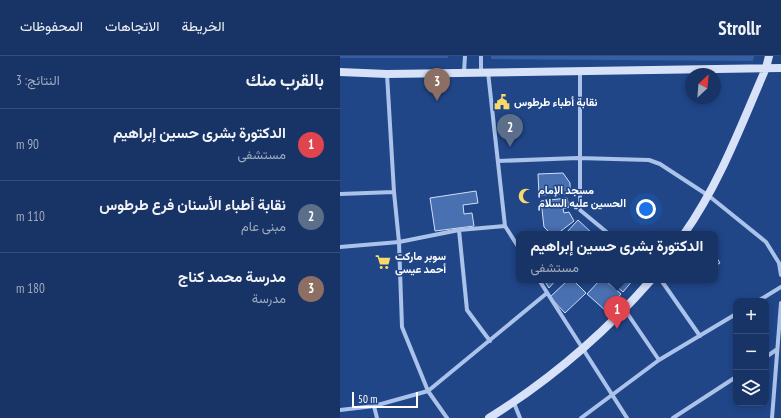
<!DOCTYPE html>
<html lang="ar">
<head>
<meta charset="utf-8">
<style>
	body { margin:0; font-family:"PT Sans Narrow",Vazirmatn,sans-serif; background:#253f6f; color:#f1f3f6; direction:rtl }
	.controls { position:absolute; right:12px; bottom:12px; display:grid; overflow:hidden; border-radius:8px; box-shadow:0 2px 6px #0003 }
	.controls button { width:36px; height:36px; display:grid; place-items:center; padding:0; border:0; border-bottom:1px solid #364f7a; background:#183466; color:#f1f3f6; font:20px sans-serif }
	.compass { position:absolute; left:345px; top:12px; width:36px; height:36px; border-radius:50%; background:#183466; box-shadow:0 2px 6px #0003; rotate:26deg }
	.scale { position:absolute; left:12px; bottom:10px; width:66px; box-sizing:border-box; padding-left:4px; border:2px solid #fff; border-top:0; font-size:11px; line-height:14px; white-space:nowrap; color:#fff; -webkit-text-stroke:3px #204688; paint-order:stroke }
	.you { position:absolute; left:306px; top:153px; width:14px; height:14px; margin:-10px; border:3px solid #fff; border-radius:50%; background:#1a73e8; box-shadow:0 0 0 6px #1a73e833 }
	.badge { display:grid; place-items:center; width:26px; height:26px; border-radius:50%; background:#f8da6c; color:#fff; font-size:13px; font-weight:700 }
	.pin { position:absolute; translate:-50% -33px; filter:drop-shadow(0 1px 2px #0008) }
	.pin::after { content:''; position:absolute; top:21px; width:14px; height:12px; background:inherit; clip-path:polygon(0 0,100% 0,50% 100%) }
	.popup { position:absolute; left:176px; top:175px; width:202px; height:52px; box-sizing:border-box; display:grid; place-content:center; border-radius:8px; background:#183466; filter:drop-shadow(0 1px 3px #0005); font-size:13px; white-space:nowrap; color:#9faabf }
	.popup b { font-size:15px; color:#f1f3f6 }
	.popup::after { content:''; position:absolute; left:50%; top:100%; margin-left:-8px; border:8px solid transparent; border-top-color:#183466 }
	.list { margin:0; padding:0; list-style:none }
	h2 { display:flex; justify-content:space-between; align-items:center; height:52px; margin:0; padding:0 16px; font-size:17px }
	h2 small { font-size:13px; font-weight:400; color:#9faabf }
	.list li { display:grid; grid-template-columns:26px 1fr auto; gap:12px; align-items:center; box-sizing:border-box; height:72px; padding:0 16px; border-top:1px solid #364f7a }
	.list b { display:block; font-size:15px; white-space:nowrap }
	.list p { margin:0; font-size:13px; white-space:nowrap; color:#9faabf }
	.list em { font-size:13px; font-style:normal; color:#9faabf }
	.icon { flex:none; width:22px; height:22px; fill:none; stroke:currentColor; stroke-width:2; stroke-linecap:round; stroke-linejoin:round }
	.map { position:relative; flex:none; width:441px; height:362px; overflow:hidden; direction:ltr }
	header { display:flex; align-items:center; gap:24px; box-sizing:border-box; height:56px; padding:0 20px; background:#183466; border-bottom:1px solid #364f7a }
	header strong { font-size:19px }
	nav { display:flex; gap:22px; margin-inline-start:auto; font-size:14px }
	main { display:flex }
	aside { flex:1; background:#183466 }
	.map>svg:first-child { display:block }
	.green { fill:#345ea6 }
	.building { fill:#4970b1; stroke:#d0dff8 }
	.lines { fill:none; stroke-linecap:round; stroke-linejoin:round }
	.street { stroke:#abc3ea; stroke-width:4 }
	.secondary { stroke:#d7e2f8; stroke-width:8 }
	.labels { text-anchor:middle; dominant-baseline:central; stroke-width:3; stroke-linejoin:round; paint-order:stroke }
	.poi-label { font-size:11px; font-weight:bold; fill:#fff; stroke:#204688; text-anchor:start }
</style>
</head>
<body>
<header>
<strong>Strollr</strong>
<nav><a>الخريطة</a><a>الاتجاهات</a><a>المحفوظات</a></nav>
</header>
<main>
<div class="map">
<svg width="441" height="362" viewBox="0 0 441 362">
	<rect width="100%" height="100%" fill="#204688"/>
	<path class="green" d="M 0,0 L 108,0 L 108,2 L 0,2 Z
		M 151,0 L 414,0 L 413,5 L 151,3 Z"/>
	<path class="building" d="M 223,117 L 230,127 L 230,136 L 225,138 L 199,139 L 198,118 Z
		M 136,135 L 138,147 L 123,149 L 124,158 L 132,157 L 134,170 L 95,175 L 90,142 Z
		M 227,142 L 229,151 L 223,153 L 224,157 L 229,156 L 234,165 L 217,178 L 211,178 L 204,171 L 201,145 Z
		M 238,164 L 253,178 L 225,178 Z
		M 375,199 L 380,207 L 375,210 Z
		M 204,224 L 216,224 L 209,232 Z
		M 228,224 L 233,224 L 246,237 L 225,257 L 210,241 Z
		M 260,224 L 265,224 L 281,238 L 266,255 L 247,238 Z
		M 269,224 L 293,224 L 283,236 Z"/>
	<g class="lines">
		<path class="street" d="M 240,15 L 240,154 L 269,178
			M 124,16 L 125,0
			M 141,16 L 141,0
			M 148,16 L 165,170 L 179,192
			M 47,18 L 54,136 L 59,186 L 62,271 L 88,335 L 107,362
			M 158,105 L 238,102 L 309,104 L 320,108 L 369,140 L 426,186 L 439,207 L 441,219
			M 0,138 L 54,136
			M 119,174 L 127,254 L 150,285
			M 0,191 L 59,186 L 119,174 L 165,170
			M 199,224 L 287,362
			M 321,224 L 360,280
			M 418,245 L 441,231
			M 285,254 L 319,304
			M 426,301 L 436,294
			M 174,347 L 180,362
			M 34,350 L 37,362
			M 0,354 L 34,350 L 88,335 L 207,237
			M 241,362 L 319,304 L 396,258
			M 333,362 L 396,321
			M 432,362 L 441,247"/>
		<path class="secondary" d="M 0,16 L 47,18 L 441,12
			M 344,178 C 380,127 401,69 426,12 L 429,0
			M 149,362 C 210,324 264,278 311,224"/>
	</g>
	<defs>
		<symbol id="civic-bare" viewBox="-9 -9 18 18"><path d="M-.6-6.5H3V-4.5H.6V-3L4-1V1h2V6H-6V1h2V-1L-.6-3ZM-1.2 2.5V6h2.4V2.5Z" fill="#f8da6c" stroke="#204688" stroke-width="2.5" paint-order="stroke"/></symbol>
		<symbol id="mosque-bare" viewBox="-9 -9 18 18"><path d="M3.5-4.9A6 6 0 1 0 3.5 4.9A5 5 0 1 1 3.5-4.9Z" fill="#f8da6c" stroke="#204688" stroke-width="2.5" paint-order="stroke"/></symbol>
		<symbol id="supermarket-bare" viewBox="-9 -9 18 18"><path d="M-6-5.5h2.5l.6 2H6L4.5 2H-2.5L-4.4-4H-6ZM-1.5 3.2a1.3 1.3 0 1 0 .1 0ZM3 3.2a1.3 1.3 0 1 0 .1 0Z" fill="#f8da6c" stroke="#204688" stroke-width="2.5" paint-order="stroke"/></symbol>
	</defs>
	<g fill-rule="evenodd">
		<use href="#civic-bare" x="151" y="35" width="22" height="22"/>
		<use href="#mosque-bare" x="175" y="129" width="22" height="22"/>
		<use href="#supermarket-bare" x="32" y="195" width="22" height="22"/>
	</g>
	<g class="labels">
		<g class="poi-label">
			<text x="174" y="46">نقابة أطباء طرطوس</text>
			<text x="198" y="134">مسجد الإمام<tspan x="198" dy="13">الحسين عليه السلام</tspan></text>
			<text x="55" y="200">سوبر ماركت<tspan x="55" dy="13">أحمد عيسى</tspan></text>
		</g>
	</g>
</svg>
<div class="controls">
<button>+</button>
<button>−</button>
<button><svg class="icon" aria-label="layers" viewBox="0 0 24 24"><path d="M12 4l9 5-9 5-9-5zM3 14l9 5 9-5"/></svg></button>
</div>
<svg class="compass" viewBox="-18 -18 36 36"><path d="M0-13l5 13h-10z" fill="#e53935"/><path d="M0 13l5-13h-10z" fill="#9faabf"/></svg>
<div class="scale">50 m</div>
<div class="you"></div>
<div class="pin badge" style="left:277px;top:273px;background:#e0444e">1</div>
<div class="popup"><b>الدكتورة بشرى حسين إبراهيم</b>مستشفى</div>
<div class="pin badge" style="left:170px;top:91px;background:#5c6f8a">2</div>
<div class="pin badge" style="left:97px;top:45px;background:#8d6e63">3</div>
</div>
<aside>
<h2>بالقرب منك<small>النتائج: 3</small></h2>
<ul class="list">
<li><span class="badge" style="background:#e0444e">1</span><div><b>الدكتورة بشرى حسين إبراهيم</b><p>مستشفى</p></div><em>90 m</em></li>
<li><span class="badge" style="background:#5c6f8a">2</span><div><b>نقابة أطباء الأسنان فرع طرطوس</b><p>مبنى عام</p></div><em>110 m</em></li>
<li><span class="badge" style="background:#8d6e63">3</span><div><b>مدرسة محمد كناج</b><p>مدرسة</p></div><em>180 m</em></li>
</ul>
</aside>
</main>
</body>
</html>
